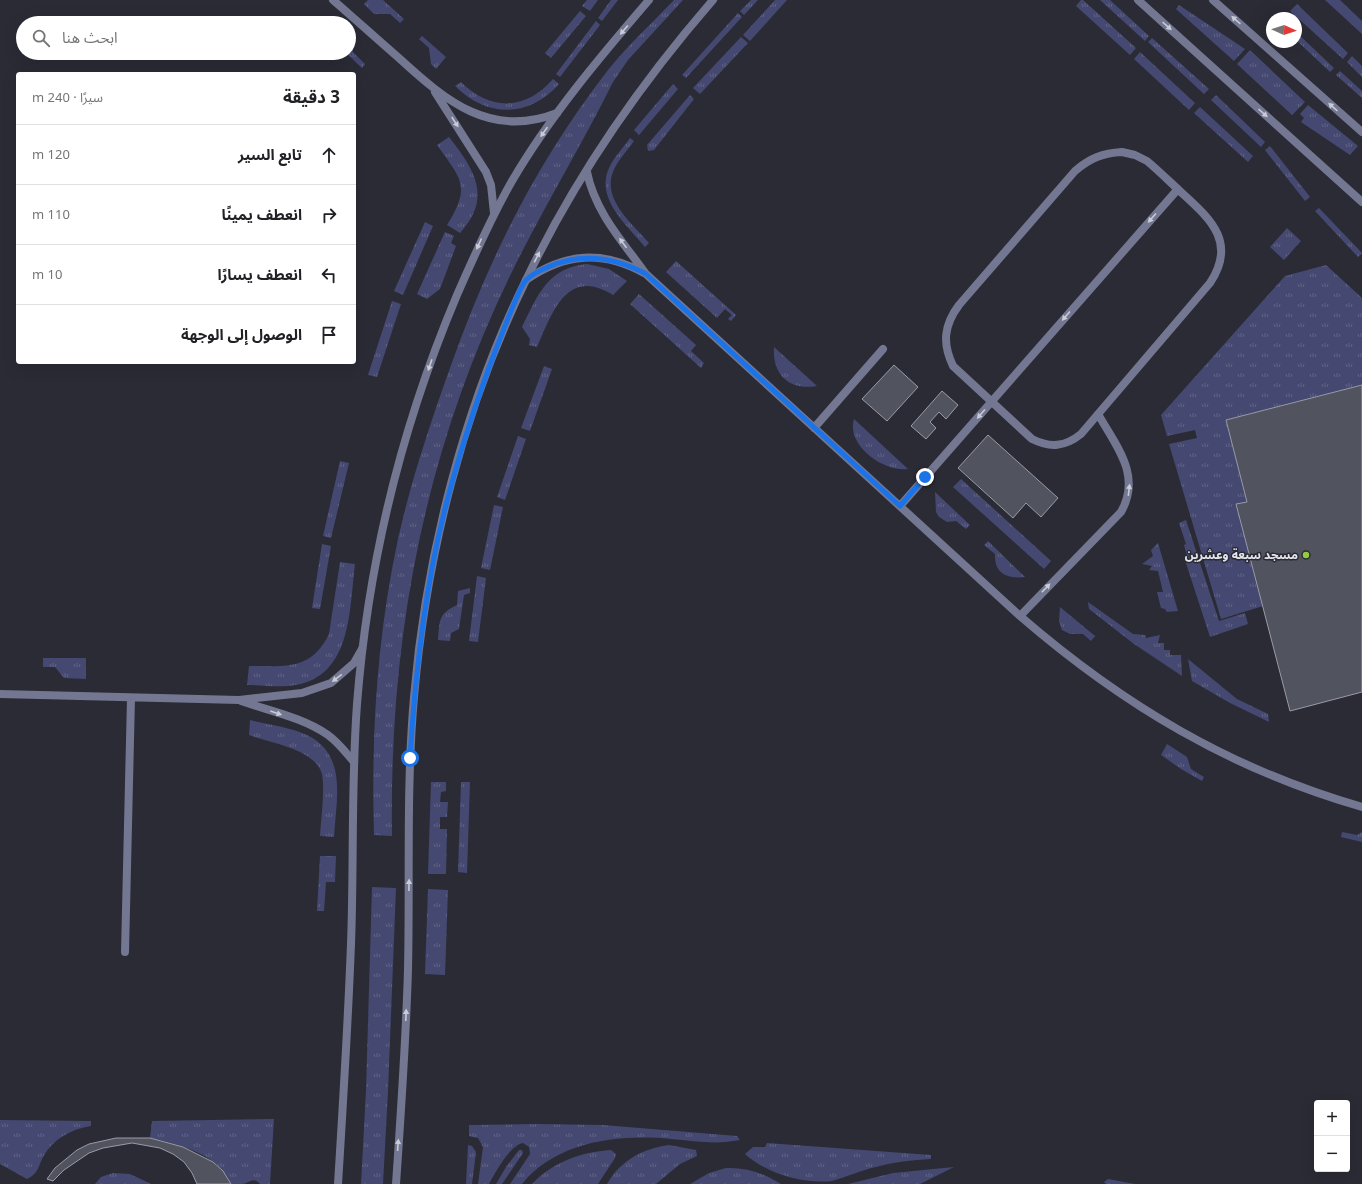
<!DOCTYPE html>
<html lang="ar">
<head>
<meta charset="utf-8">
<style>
	body { margin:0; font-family:Georgia,"Noto Sans Arabic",serif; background:#f6f6f6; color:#202124; direction:rtl }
	.controls { position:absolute; right:12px; bottom:12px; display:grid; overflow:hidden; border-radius:4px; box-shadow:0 4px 16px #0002 }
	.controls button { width:36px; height:36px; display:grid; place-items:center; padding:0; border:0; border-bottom:1px solid #e0e0e0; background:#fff; color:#202124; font:20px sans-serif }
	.compass { position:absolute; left:1266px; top:12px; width:36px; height:36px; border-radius:50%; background:#fff; box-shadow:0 4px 16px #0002; rotate:93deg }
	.stop { position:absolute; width:12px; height:12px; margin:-9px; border:3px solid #1a73e8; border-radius:50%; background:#fff }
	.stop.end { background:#1a73e8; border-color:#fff; box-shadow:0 1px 4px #0008 }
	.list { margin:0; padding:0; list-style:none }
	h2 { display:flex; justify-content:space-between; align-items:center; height:52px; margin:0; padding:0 16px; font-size:17px }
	h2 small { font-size:13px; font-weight:400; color:#757577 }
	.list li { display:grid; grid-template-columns:26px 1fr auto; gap:12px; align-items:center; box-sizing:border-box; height:60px; padding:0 16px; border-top:1px solid #e0e0e0 }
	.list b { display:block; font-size:15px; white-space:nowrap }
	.list em { font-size:13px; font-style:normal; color:#757577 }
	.icon { flex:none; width:22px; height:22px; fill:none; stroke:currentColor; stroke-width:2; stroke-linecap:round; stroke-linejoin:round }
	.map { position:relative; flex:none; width:1362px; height:1184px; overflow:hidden; direction:ltr }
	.search { position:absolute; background:#fff; box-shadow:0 4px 16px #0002; left:16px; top:16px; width:340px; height:44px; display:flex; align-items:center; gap:10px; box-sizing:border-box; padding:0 14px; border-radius:22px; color:#757577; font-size:15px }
	.panel { position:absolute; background:#fff; box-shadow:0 4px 16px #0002; left:16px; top:72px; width:340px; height:292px; border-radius:4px; direction:rtl }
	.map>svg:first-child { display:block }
	.grass { fill:url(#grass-tufts) }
	.building { fill:#51535e; stroke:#999ba7 }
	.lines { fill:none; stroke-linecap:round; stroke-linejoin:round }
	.service { stroke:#737791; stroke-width:8 }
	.minor { stroke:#737791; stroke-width:8 }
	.oneway { fill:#c9cbd6 }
	.route { stroke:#1a73e8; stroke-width:5 }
	.poi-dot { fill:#92cd3e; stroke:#2a2b35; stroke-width:1.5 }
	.labels { text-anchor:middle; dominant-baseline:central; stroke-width:3; stroke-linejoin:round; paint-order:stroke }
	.poi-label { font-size:12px; font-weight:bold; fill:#e6e7ed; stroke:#2a2b35; text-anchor:end }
</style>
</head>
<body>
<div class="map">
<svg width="1362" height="1184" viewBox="0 0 1362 1184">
	<defs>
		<pattern id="grass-tufts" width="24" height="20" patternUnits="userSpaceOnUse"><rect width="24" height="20" fill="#454871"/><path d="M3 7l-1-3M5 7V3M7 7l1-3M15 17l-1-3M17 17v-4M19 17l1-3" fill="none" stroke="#606286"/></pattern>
	</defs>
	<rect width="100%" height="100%" fill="#2a2b35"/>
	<path class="grass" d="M 368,0 L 383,0 L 404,19 L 400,23 L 390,14 L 374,14 L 364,4 Z
		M 587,0 L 598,0 L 590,11 L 582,6 Z
		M 611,0 L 618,0 L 602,21 L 598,18 Z
		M 674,0 L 683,0 L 628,60 L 613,82 C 580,149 540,213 508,280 C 423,457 389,641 392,836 L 374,835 C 371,735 377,637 398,539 C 411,481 430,424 450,368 C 489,258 536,163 608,70 C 628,45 652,23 674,0 Z
		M 751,0 L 758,0 L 744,15 L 740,11 Z
		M 775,0 L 787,0 L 750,41 L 743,35 Z
		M 1081,0 L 1083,0 L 1136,48 L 1130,55 L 1076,6 Z
		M 1100,0 L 1110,0 L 1149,36 L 1145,41 Z
		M 1325,0 L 1340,0 L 1362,21 L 1362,34 Z
		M 1297,4 L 1348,53 L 1343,59 L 1290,11 Z
		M 1179,5 L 1245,49 L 1234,61 L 1176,9 Z
		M 580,11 L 586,16 L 551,58 L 545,53 Z
		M 738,13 L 742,17 L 686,78 L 682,75 Z
		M 596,21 L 600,25 L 560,77 L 556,74 Z
		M 1296,32 L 1334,68 L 1330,72 L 1296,40 Z
		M 349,36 L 353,40 L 353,52 L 365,64 L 362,68 L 346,53 L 349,53 Z
		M 422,36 L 446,57 L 436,69 L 431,64 L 429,48 L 419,39 Z
		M 741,37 L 748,43 L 700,94 L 693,88 Z
		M 1152,38 L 1209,89 L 1204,94 L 1148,42 Z
		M 1250,50 L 1305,102 L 1292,115 L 1237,64 Z
		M 1140,52 L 1195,103 L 1189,110 L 1134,59 Z
		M 1352,56 L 1362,66 L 1362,77 L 1347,62 Z
		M 1340,71 L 1362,91 L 1362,98 L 1336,75 Z
		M 553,79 L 559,84 C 529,118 487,118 455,86 L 461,82 C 490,111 525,111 553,79 Z
		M 673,84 L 678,89 L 639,135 L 634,130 Z
		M 690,95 L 694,99 L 654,150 L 648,151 L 647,145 Z
		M 1216,95 L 1265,142 L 1261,147 L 1211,100 Z
		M 1308,105 L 1358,146 L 1350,155 L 1301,122 L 1304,118 L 1300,114 Z
		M 1200,107 L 1253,156 L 1248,162 L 1194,113 Z
		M 449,137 C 474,169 493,197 460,233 L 447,225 C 471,186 462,180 437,145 Z
		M 630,138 L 634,141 C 627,151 617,161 613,172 C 602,200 633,224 649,243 L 645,247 C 627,225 595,199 609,168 C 614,157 623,148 630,138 Z
		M 1270,146 L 1310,197 L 1305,201 L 1265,150 Z
		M 1319,208 L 1362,253 L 1358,257 L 1315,211 Z
		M 425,222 L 433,226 L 403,295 L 394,291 Z
		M 1287,228 L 1301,241 L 1284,260 L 1270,247 Z
		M 445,232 L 454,236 L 451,243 L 456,246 L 440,289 L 427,299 L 417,294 Z
		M 676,261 L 736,315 L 731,321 L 728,319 L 732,315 L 725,309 L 717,318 L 666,272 Z
		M 587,264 L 609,269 L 627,281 L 613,295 C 567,266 552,313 537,347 L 529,345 L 530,339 L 522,327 C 538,295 547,268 587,264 Z
		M 1326,265 L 1362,298 L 1362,385 L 1226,420 L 1247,502 L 1237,504 L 1263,606 L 1221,619 L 1169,444 L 1197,438 L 1195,430 L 1167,436 L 1161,415 L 1285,276 Z
		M 639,294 L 696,345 L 691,351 L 704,363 L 701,368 L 630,304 Z
		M 392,301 L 401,304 L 377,377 L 368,375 Z
		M 774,347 L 817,386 C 789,391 772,374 774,347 Z
		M 544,366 L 552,369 L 530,431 L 521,428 Z
		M 854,419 L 908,469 C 883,472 846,445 854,419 Z
		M 518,436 L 526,439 L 505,500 L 497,497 Z
		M 340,461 L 349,463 L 331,538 L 323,536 Z
		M 961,479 L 1051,561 L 1044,569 L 953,487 Z
		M 935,492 L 970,525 L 966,529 L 956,521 L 947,522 L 939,517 L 936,512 Z
		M 494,505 L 503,507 L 490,570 L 481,568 Z
		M 1186,520 L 1219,621 L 1245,613 L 1248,624 L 1210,637 L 1184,557 L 1187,556 L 1184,545 L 1186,544 L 1179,523 Z
		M 988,541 L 1025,577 C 1008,579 994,574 995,554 L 984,545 Z
		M 1158,543 L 1178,611 L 1167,612 L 1165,609 L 1161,608 L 1157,592 L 1163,592 L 1158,571 L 1149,570 L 1152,566 L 1142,564 L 1153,556 L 1151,550 Z
		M 322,544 L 331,546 L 320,609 L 312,608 Z
		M 340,562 L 355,564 C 349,612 352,682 287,686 C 274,687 261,685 247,685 L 249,666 C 285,666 311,671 329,634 Z
		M 477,576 L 486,578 L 478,642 L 469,641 Z
		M 470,588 L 470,593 L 464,595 L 459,629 L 451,633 L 450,641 L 438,640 C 440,620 438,614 457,605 L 458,591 Z
		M 1088,602 L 1133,634 L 1145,635 L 1146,638 L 1160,635 L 1158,643 L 1164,643 L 1164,650 L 1170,650 L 1170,655 L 1181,655 L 1182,676 L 1134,644 L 1089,609 Z
		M 1060,607 L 1095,636 L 1091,641 L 1083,634 L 1070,634 L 1062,630 L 1059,621 Z
		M 43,658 L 86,658 L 86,679 L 64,678 L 55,667 L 43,667 Z
		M 1188,659 L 1237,699 L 1268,714 L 1269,722 L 1230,703 L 1192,681 Z
		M 250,720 C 268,725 290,727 307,735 C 348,755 336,800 334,837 L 320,836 C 321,819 325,790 322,774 C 315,749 271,743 249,735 Z
		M 1167,744 L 1187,757 L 1191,769 L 1204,777 L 1202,781 L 1181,769 L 1161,755 Z
		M 431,782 L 446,782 L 446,791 L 441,792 L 440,802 L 448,802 L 447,817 L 440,817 L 440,829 L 447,829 L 446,874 L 428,874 Z
		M 461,782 L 470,782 L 467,873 L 458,872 Z
		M 1342,832 L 1357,835 L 1362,832 L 1362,842 L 1341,837 Z
		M 320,856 L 336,856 L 335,882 L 326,882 L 324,911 L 317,911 Z
		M 372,887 L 396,888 L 388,1091 L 383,1184 L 361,1184 L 366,1090 Z
		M 428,889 L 448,890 L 445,975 L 425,974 Z
		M 274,1119 L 270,1184 L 260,1184 C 253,1176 250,1183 242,1184 C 239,1184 235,1184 231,1184 C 219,1154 178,1144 150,1138 L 152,1121 Z
		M 0,1120 L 91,1121 L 91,1126 C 71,1129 53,1139 43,1157 C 38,1167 38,1174 27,1179 L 0,1164 Z
		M 536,1124 L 603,1125 L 737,1136 L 740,1140 C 716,1145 695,1141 671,1139 C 619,1134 557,1141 522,1184 L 510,1184 L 530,1154 L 529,1147 L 523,1143 C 510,1145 495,1173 489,1184 L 478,1184 L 483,1147 L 478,1138 L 469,1136 L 469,1125 Z
		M 767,1143 L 931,1155 L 931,1159 C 912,1160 894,1162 876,1167 C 861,1170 847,1177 832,1181 C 803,1184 767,1174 745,1154 L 753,1147 L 765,1147 Z
		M 468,1145 L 472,1146 L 476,1152 L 472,1184 L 466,1184 Z
		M 669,1145 L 696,1150 L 697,1156 L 680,1164 L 656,1184 L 607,1184 C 621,1160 642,1149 669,1145 Z
		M 519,1150 L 522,1150 L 523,1153 L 521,1156 L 502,1184 L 496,1184 L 506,1167 Z
		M 611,1150 L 616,1154 L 615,1158 L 598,1184 L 532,1184 C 553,1162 581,1152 611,1150 Z
		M 954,1167 L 920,1184 L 848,1184 L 893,1173 Z
		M 726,1168 C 745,1167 764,1173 781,1184 L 690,1184 L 709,1173 Z
		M 113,1173 L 130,1174 L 151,1184 L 95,1184 L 101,1177 Z
		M 1108,1179 L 1135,1184 L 1106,1184 L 1104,1182 Z"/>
	<path class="building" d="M 894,365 L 918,387 L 887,421 L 862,399 Z
		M 1362,385 L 1362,692 L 1290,711 L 1236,504 L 1247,502 L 1226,420 Z
		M 942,391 L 958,405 L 946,419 L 939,412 L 930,422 L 936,428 L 926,439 L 911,426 Z
		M 988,435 L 1058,498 L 1041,517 L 1026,503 L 1013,518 L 958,468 Z
		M 116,1138 L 150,1138 L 183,1147 L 213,1162 L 223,1171 L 231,1184 L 197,1184 L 192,1173 L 184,1162 L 173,1154 L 160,1148 L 132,1143 L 103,1148 L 89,1153 L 64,1170 L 53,1181 L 47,1179 L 55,1168 L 77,1150 L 89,1144 Z"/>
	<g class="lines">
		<path class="service" d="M 333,0 C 356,20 378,40 400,59 C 446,101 491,139 557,113
			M 435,92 L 486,172 L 491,185 L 494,213
			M 1122,152 L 1135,155 L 1147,161 C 1159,171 1171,183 1183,194 C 1213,221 1236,244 1210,283 L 1081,434 C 1065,447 1050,448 1032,439 L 953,366 C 942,343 944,325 959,305 L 1075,171 C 1090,158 1103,153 1122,152 Z
			M 587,172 C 595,212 623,242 646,274 L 1020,616 C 1123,705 1230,769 1362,807
			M 526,280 C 565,253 602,250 644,273
			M 814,428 L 883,349
			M 900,506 L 1178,189
			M 1020,616 L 1121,512 C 1142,475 1116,446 1098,414
			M 0,694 L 239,700 L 302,693 L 331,683 L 354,663 L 362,649
			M 241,701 C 270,711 304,718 328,735 C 339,743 346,753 354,762
			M 125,952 L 131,698"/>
		<path class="minor" d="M 1138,0 L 1362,202
			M 1213,0 L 1362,132
			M 338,1184 C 343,1104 348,1024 351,944 C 354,864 351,784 357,704 C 368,563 402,425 457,295 C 474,256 491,218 512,181 C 550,116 600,57 649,0
			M 396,1184 C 401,1112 406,1041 408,969 C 410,879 406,788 414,697 C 426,555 464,406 527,278 C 575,178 641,83 713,0"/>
	</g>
	<defs><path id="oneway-solid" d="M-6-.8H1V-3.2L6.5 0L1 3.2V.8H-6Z"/></defs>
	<g class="oneway">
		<use href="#oneway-solid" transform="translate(1236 20) rotate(-138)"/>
		<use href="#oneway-solid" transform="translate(1167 26) rotate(42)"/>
		<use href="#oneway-solid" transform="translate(624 30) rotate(130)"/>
		<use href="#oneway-solid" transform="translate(1333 107) rotate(-138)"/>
		<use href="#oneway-solid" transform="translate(1263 113) rotate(42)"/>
		<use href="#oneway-solid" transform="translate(455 122) rotate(57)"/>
		<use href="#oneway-solid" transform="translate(544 132) rotate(125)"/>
		<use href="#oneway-solid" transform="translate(1152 218) rotate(131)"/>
		<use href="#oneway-solid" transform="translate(623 243) rotate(-126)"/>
		<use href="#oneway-solid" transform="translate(479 244) rotate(114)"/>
		<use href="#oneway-solid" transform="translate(537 257) rotate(-63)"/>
		<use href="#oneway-solid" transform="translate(1066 316) rotate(131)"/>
		<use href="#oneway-solid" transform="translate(430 365) rotate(109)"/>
		<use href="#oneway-solid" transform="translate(981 414) rotate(131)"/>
		<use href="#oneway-solid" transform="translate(1129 490) rotate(-83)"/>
		<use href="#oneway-solid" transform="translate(1046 588) rotate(-46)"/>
		<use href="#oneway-solid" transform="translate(337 678) rotate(143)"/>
		<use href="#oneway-solid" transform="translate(276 713) rotate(19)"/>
		<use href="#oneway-solid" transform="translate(409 885) rotate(-89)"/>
		<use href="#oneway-solid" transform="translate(406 1015) rotate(-88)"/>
		<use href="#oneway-solid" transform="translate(398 1145) rotate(-86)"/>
	</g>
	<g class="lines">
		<path class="route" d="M 410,758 C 415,675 424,593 444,513 C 458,457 476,402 496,349 C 501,337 519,287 526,280 C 532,274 541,270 548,267 C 582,252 614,257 646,274 L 900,506 L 925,477"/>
	</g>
	<circle class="poi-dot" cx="1306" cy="555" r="4"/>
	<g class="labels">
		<g class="poi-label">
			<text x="1298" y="555">مسجد سبعة وعشرين</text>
		</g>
	</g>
</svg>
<div class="controls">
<button>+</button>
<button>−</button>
</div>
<svg class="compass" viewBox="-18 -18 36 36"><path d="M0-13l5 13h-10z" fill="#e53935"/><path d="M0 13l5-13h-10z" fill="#757577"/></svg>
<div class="stop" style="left:410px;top:758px"></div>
<div class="stop end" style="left:925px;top:477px"></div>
<div class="search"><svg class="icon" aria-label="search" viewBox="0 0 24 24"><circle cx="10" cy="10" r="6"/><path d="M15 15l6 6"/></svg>ابحث هنا</div>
<section class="panel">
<h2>3 دقيقة<small>سيرًا · 240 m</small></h2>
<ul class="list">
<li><svg class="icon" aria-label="ahead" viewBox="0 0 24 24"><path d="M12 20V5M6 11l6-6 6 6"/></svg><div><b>تابع السير</b></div><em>120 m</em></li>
<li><svg class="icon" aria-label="right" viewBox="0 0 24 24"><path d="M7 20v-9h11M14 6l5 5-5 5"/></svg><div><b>انعطف يمينًا</b></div><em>110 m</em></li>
<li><svg class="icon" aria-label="left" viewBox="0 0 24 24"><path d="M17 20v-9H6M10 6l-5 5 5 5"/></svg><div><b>انعطف يسارًا</b></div><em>10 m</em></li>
<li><svg class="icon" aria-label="arrive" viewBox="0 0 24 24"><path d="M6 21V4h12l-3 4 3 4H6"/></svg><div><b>الوصول إلى الوجهة</b></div></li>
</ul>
</section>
</div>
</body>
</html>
